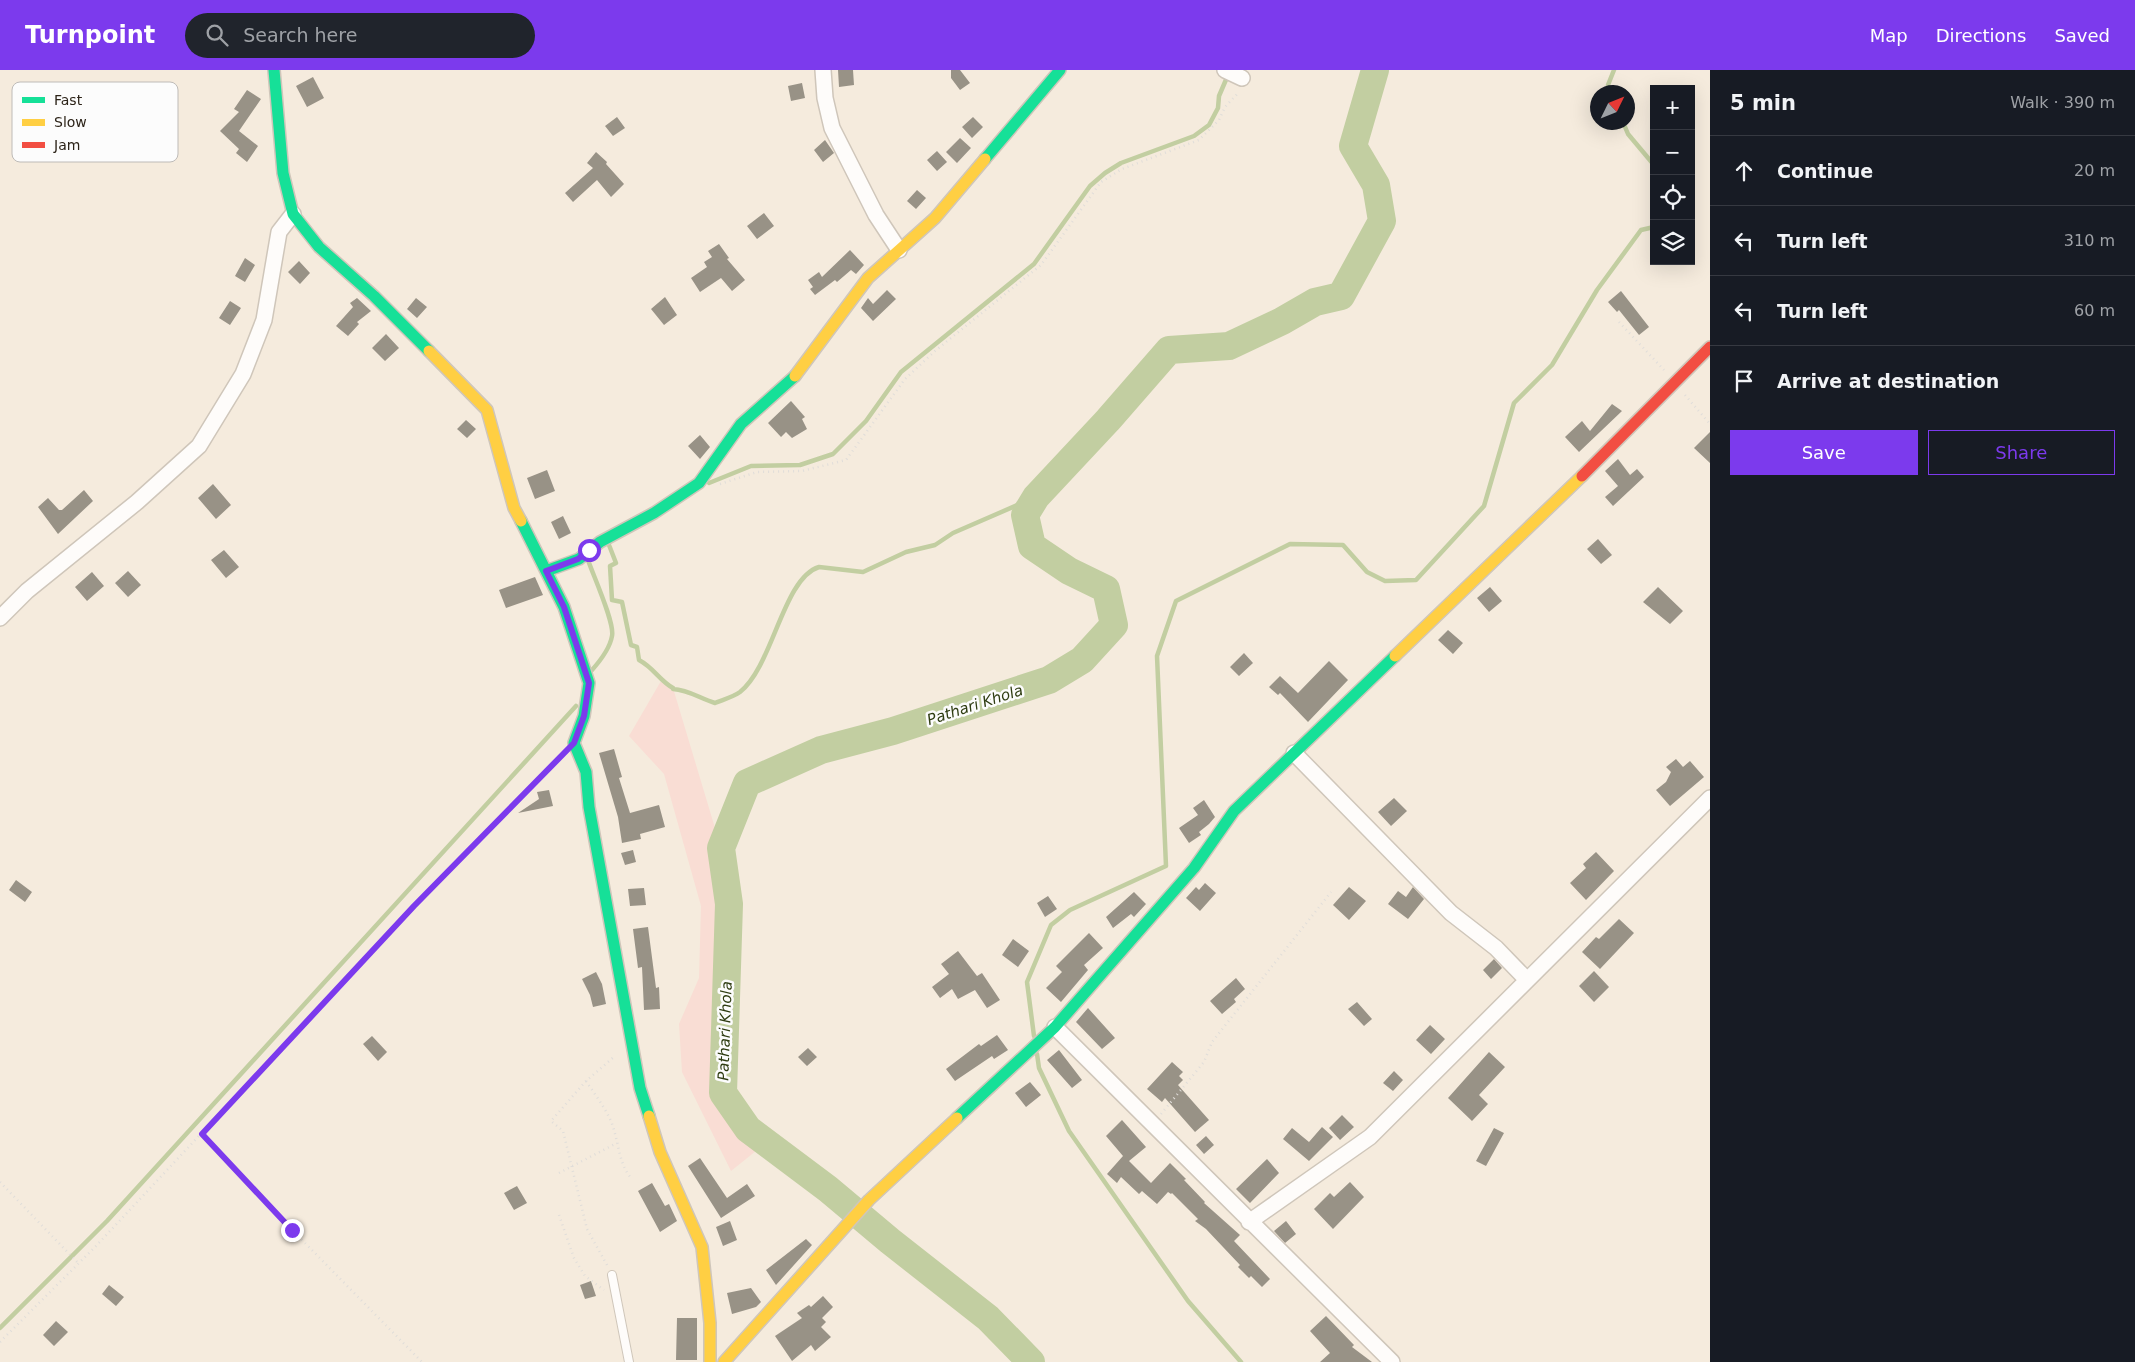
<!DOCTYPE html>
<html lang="en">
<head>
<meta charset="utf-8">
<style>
	body { margin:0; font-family:"DejaVu Sans",sans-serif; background:#20242c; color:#f1f3f6 }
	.controls { position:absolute; right:15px; top:15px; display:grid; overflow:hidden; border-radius:0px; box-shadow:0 5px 20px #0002 }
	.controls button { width:45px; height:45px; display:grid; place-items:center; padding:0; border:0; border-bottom:1px solid #363941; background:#171b24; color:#f1f3f6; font:25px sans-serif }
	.compass { position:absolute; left:1590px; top:15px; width:45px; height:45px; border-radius:50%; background:#171b24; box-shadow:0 5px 20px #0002; rotate:47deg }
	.stop { position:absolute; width:15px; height:15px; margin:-11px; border:4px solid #7c3aed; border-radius:50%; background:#fff }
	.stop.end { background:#7c3aed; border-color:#fff; box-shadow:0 1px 5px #0008 }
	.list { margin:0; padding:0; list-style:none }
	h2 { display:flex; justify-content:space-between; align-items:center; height:65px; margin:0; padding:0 20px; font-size:21px }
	h2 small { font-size:16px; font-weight:400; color:#9ea1a6 }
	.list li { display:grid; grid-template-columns:32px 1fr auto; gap:15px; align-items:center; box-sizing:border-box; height:70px; padding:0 20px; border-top:1px solid #363941 }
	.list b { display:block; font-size:19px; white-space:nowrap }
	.list em { font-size:16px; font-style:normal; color:#9ea1a6 }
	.actions { display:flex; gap:10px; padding:15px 20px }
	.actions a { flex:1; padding:11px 0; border:1px solid #7c3aed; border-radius:0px; text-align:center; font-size:18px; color:#7c3aed }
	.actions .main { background:#7c3aed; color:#fff }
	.icon { flex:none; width:28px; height:28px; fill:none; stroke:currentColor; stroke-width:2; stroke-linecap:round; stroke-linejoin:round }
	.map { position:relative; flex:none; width:1710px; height:1292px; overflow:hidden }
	header { display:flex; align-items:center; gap:30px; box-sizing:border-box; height:70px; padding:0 25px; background:#7c3aed; color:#fff }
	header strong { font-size:24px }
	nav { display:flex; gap:28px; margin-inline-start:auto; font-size:18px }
	.search { width:350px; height:45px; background:#20242c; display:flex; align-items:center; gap:12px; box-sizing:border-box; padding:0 18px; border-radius:28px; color:#9ea1a6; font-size:19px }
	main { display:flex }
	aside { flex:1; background:#171b24 }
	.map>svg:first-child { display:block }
	.green { fill:#f9ddd4 }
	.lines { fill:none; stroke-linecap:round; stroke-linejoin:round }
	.stream { stroke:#c2cea1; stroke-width:4.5 }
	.river { stroke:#c2cea1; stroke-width:28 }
	.building { fill:#989286 }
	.lane-casing { stroke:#cfc6ba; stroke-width:10 }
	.street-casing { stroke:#cfc6ba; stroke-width:18 }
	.fast-casing { stroke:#cfc6ba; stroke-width:14 }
	.slow-casing { stroke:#cfc6ba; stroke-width:14 }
	.jam-casing { stroke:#cfc6ba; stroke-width:14 }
	.path { stroke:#e0ddd9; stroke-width:2.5; stroke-dasharray:1 4; stroke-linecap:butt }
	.lane { stroke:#fefcfa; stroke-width:8 }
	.street { stroke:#fefcfa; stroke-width:15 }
	.fast { stroke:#16e098; stroke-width:11 }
	.slow { stroke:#ffcf43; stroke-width:11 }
	.jam { stroke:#f24e42; stroke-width:11 }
	.route { stroke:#7c3aed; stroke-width:6 }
	.labels { text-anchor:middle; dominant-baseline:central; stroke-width:5; stroke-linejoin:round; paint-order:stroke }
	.water-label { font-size:15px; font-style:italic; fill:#2e3c11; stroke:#fcfcfc }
	.key { fill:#fcfcfc; stroke:#bebbb8; stroke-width:1 }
	.key-label { font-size:14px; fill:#2c2318 }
</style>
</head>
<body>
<header>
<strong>Turnpoint</strong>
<div class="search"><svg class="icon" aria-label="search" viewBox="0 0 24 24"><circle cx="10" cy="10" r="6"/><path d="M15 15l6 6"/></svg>Search here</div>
<nav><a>Map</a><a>Directions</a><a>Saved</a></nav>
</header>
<main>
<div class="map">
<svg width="1710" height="1292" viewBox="0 0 1710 1292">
	<rect width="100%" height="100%" fill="#f5ebdd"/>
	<path class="green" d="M 661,611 L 673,618 L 721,778 L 729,834 L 723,1023 L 748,1059 L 766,1073 L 731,1101 L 682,1002 L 679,954 L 699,908 L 701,836 L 664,704 L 629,666 Z"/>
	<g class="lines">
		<path class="stream" d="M 1611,22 L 1608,15 L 1614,0
			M 1623,52 L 1628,64 L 1654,95
			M 709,413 L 751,396 L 800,395 L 833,384 L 866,351 L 901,302 L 1034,194 L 1090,116 L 1105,103 L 1121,93 L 1194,66 L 1209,55 L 1218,38 L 1219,26 L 1228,5
			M 609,475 L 616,493 L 610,496 L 612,530 L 622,532 L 631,575 L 637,577 L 639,590 C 654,598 659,610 673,618
			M 588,490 C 593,505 615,553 612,566 C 610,578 600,591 592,600
			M 673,619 C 689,620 699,628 715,633 C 722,630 733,627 740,622 C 773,596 783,508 819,497 L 863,502 L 906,482 L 935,475 L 953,463 L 1036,427
			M 1034,966 L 1027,912 L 1051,855 L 1070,840 L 1166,796 L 1157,586 L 1176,531 L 1290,474 L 1343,475 L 1367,502 L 1385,511 L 1416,510 L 1484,436 L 1514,333 L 1552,295 L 1597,220 L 1641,160 L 1654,157
			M 1037,984 L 1039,998 L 1069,1061 L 1188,1231 L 1241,1292
			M 0,1258 L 107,1151 L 576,636"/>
		<path class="river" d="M 1031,1292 L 988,1248 L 890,1171 L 828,1119 L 748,1059 L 723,1023 L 729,834 L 721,778 L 747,713 L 821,680 L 893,661 L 1049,610 L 1082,590 L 1114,555 L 1106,519 L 1069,501 L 1032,476 L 1025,445 L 1036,427 L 1108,350 L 1169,280 L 1229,276 L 1282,251 L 1315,232 L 1341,226 L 1382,151 L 1376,115 L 1353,76 L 1375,0"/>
	</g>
	<path class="building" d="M 838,0 L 853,0 L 854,15 L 839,17 Z
		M 951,0 L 960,0 L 970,13 L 960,20 L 951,8 Z
		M 313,7 L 324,28 L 307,37 L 296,16 Z
		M 802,13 L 805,28 L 791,31 L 788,16 Z
		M 247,20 L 261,29 L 239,61 L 258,76 L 247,92 L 236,83 L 239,79 L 220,61 L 239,42 L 234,39 Z
		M 617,47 L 625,58 L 613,66 L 605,56 Z
		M 973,47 L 983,57 L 972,68 L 962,57 Z
		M 960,68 L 971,78 L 957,93 L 946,82 Z
		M 825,70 L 834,83 L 823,92 L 814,80 Z
		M 937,81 L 947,92 L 937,101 L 927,90 Z
		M 596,82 L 607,92 L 606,94 L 624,114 L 611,127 L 597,110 L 573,132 L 565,123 L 593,98 L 587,93 Z
		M 917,120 L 926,128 L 916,139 L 907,131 Z
		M 764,143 L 774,156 L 757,169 L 747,156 Z
		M 719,174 L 729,188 L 727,189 L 745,210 L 732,221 L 721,208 L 700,222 L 691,208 L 707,197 L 704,192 L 712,187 L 708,181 Z
		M 850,180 L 864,195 L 856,204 L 851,200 L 837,212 L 835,210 L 815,225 L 810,219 L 813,217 L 808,210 L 819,202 L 822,207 Z
		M 245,188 L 255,195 L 245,212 L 235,206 Z
		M 299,191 L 310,203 L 300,214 L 288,202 Z
		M 887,220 L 896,229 L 873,251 L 861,238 L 868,228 L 873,234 Z
		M 1621,221 L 1649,257 L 1639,265 L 1619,240 L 1617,242 L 1608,232 Z
		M 665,227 L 677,245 L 664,255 L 651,239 Z
		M 357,228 L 371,241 L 357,252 L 359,254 L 348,266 L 336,256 L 353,237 L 350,233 Z
		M 416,228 L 427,237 L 417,248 L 407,239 Z
		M 230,231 L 241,238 L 230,255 L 219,248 Z
		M 386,264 L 399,278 L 385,291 L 372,278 Z
		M 791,331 L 805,347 L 802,349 L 807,359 L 792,368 L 786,362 L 781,367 L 768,353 Z
		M 1612,334 L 1622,341 L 1579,382 L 1565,367 L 1582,351 L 1590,361 Z
		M 466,350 L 476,359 L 467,368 L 457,359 Z
		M 1710,362 L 1710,393 L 1694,378 Z
		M 700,365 L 710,377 L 700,389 L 688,376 Z
		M 1618,389 L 1630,405 L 1637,399 L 1644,407 L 1613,436 L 1605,427 L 1618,416 L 1605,401 Z
		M 547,400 L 555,421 L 535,429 L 527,408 Z
		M 213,414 L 231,435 L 216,449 L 198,428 Z
		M 84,420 L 93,431 L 58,464 L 38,437 L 48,428 L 59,440 L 62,440 Z
		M 563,446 L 571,463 L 559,469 L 551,452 Z
		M 1598,469 L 1612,485 L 1601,494 L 1587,479 Z
		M 224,480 L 239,497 L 226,508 L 211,490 Z
		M 128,501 L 141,515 L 128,527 L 115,513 Z
		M 92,502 L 104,516 L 87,531 L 75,517 Z
		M 535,507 L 543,525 L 506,538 L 499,520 Z
		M 1490,517 L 1502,531 L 1489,542 L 1477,528 Z
		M 1658,517 L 1683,541 L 1670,554 L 1643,532 Z
		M 1448,560 L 1463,573 L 1453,584 L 1438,570 Z
		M 1244,583 L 1253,593 L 1239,606 L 1230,597 Z
		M 1329,591 L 1348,610 L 1308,652 L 1280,623 L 1278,625 L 1269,617 L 1280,606 L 1298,623 Z
		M 614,679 L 622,707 L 619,708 L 630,743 L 659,735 L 665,757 L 640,764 L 641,769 L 622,773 L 618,747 L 599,683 Z
		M 1676,689 L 1683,697 L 1690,691 L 1704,707 L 1670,736 L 1656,720 L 1666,712 L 1671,702 L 1666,697 Z
		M 549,720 L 553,736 L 518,743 L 539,729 L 537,722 Z
		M 1394,728 L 1407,741 L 1391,756 L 1378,742 Z
		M 1204,730 L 1215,747 L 1209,754 L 1199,762 L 1201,765 L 1189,773 L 1179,758 L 1198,745 L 1193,738 Z
		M 633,780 L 636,792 L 625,795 L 621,783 Z
		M 1596,782 L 1614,801 L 1586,830 L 1570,813 L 1586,798 L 1583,794 Z
		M 16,810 L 32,822 L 25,832 L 9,820 Z
		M 1205,813 L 1216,823 L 1200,841 L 1186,828 L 1196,817 L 1199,820 Z
		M 1349,817 L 1366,831 L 1349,850 L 1333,835 Z
		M 1413,817 L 1424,829 L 1408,849 L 1388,834 L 1398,821 L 1406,827 Z
		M 644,818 L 646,835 L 630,836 L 628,819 Z
		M 1134,822 L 1146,834 L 1134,847 L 1131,844 L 1113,858 L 1106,847 Z
		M 1048,826 L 1057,839 L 1045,847 L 1037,833 Z
		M 1619,849 L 1634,863 L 1600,899 L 1582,882 L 1596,867 L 1599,869 Z
		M 648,857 L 656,918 L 659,917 L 660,939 L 644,940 L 642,897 L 638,898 L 633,859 Z
		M 1089,863 L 1103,878 L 1084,895 L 1088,900 L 1061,932 L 1046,918 L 1062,902 L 1056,896 Z
		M 1013,869 L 1029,881 L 1018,897 L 1002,885 Z
		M 958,881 L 977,906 L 982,903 L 1000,930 L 987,938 L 975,920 L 958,929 L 952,919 L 940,928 L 932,917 L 949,904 L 941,894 Z
		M 1494,889 L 1502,898 L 1491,909 L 1483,900 Z
		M 1594,901 L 1609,917 L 1594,932 L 1579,916 Z
		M 596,902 L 602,914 L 606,934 L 593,937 L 590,925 L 582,909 Z
		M 1236,908 L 1245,919 L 1234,929 L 1236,932 L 1222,944 L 1210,931 Z
		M 1357,932 L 1372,949 L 1364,956 L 1348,939 Z
		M 1088,938 L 1115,968 L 1102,979 L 1076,952 Z
		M 1430,955 L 1445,969 L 1431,984 L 1416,970 Z
		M 997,965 L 1008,980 L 994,989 L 992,986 L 955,1011 L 946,999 L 979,974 L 981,976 Z
		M 372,966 L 387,982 L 378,991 L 363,974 Z
		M 808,978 L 817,987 L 807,996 L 798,987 Z
		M 1059,980 L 1082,1010 L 1072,1018 L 1047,990 Z
		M 1489,982 L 1505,997 L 1479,1025 L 1488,1034 L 1472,1051 L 1448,1028 Z
		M 1172,992 L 1183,1002 L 1179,1006 L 1183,1010 L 1178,1015 L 1209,1050 L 1195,1062 L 1165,1028 L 1162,1032 L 1147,1019 Z
		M 1394,1001 L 1403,1010 L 1393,1021 L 1383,1013 Z
		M 1030,1012 L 1041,1025 L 1026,1037 L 1015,1023 Z
		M 1342,1045 L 1354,1057 L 1340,1070 L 1329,1058 Z
		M 1122,1050 L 1146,1077 L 1129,1091 L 1151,1113 L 1170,1093 L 1186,1109 L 1184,1110 L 1205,1132 L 1204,1133 L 1240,1165 L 1234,1171 L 1270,1209 L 1262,1217 L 1251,1206 L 1249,1208 L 1238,1197 L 1240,1195 L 1206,1159 L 1195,1151 L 1198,1149 L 1172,1123 L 1171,1124 L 1168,1122 L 1157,1134 L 1142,1121 L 1139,1124 L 1121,1107 L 1117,1113 L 1107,1104 L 1123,1086 L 1106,1066 Z
		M 1322,1057 L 1333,1067 L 1309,1091 L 1283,1069 L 1292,1058 L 1309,1072 Z
		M 1494,1058 L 1504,1063 L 1486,1096 L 1476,1091 Z
		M 1206,1066 L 1214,1075 L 1204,1084 L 1196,1075 Z
		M 700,1088 L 727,1128 L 747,1114 L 755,1126 L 721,1148 L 688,1096 Z
		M 1267,1089 L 1279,1103 L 1250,1133 L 1236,1119 Z
		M 1350,1112 L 1364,1127 L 1333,1159 L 1314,1139 L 1330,1123 L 1334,1127 Z
		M 652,1113 L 665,1136 L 669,1134 L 677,1151 L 660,1162 L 638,1121 Z
		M 517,1116 L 527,1133 L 514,1140 L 504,1123 Z
		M 730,1151 L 737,1170 L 723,1176 L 716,1157 Z
		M 1286,1151 L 1296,1164 L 1285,1173 L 1274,1161 Z
		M 806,1169 L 812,1175 L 776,1215 L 766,1200 Z
		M 591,1211 L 596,1226 L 585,1229 L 580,1215 Z
		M 109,1215 L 124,1227 L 116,1236 L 102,1224 Z
		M 751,1218 L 761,1232 L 756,1237 L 732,1244 L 727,1223 Z
		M 823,1226 L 833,1237 L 822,1248 L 826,1252 L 821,1257 L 831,1267 L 815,1281 L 811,1275 L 792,1291 L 775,1266 L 802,1248 L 797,1243 L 809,1235 L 811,1237 Z
		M 1326,1246 L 1354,1275 L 1352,1277 L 1372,1292 L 1320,1292 L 1330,1283 L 1310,1261 Z
		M 677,1248 L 697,1248 L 697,1290 L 676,1290 Z
		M 56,1251 L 68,1262 L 54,1276 L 43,1265 Z"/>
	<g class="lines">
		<defs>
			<path id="lane" d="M 612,1205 L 629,1292"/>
			<path id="street" d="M 823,0 L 825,28 L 832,58 L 876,145 L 899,180
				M 1225,0 L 1242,8
				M 0,548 L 27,521 L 137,432 L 199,376 L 243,304 L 264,250 L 279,162 L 293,144
				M 1294,683 L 1451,843 L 1496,878 L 1527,910
				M 1055,957 L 1392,1292
				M 1249,1152 L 1370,1067 L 1710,728"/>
			<path id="fast" d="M 274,0 L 283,103 L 293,144 L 319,177 L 374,226 L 429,281
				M 985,89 L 1060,0
				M 521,451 L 564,537 L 589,613 L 584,646 L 574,673 L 586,702 L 589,737 L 640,1018 L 649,1046
				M 546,501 L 579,489 L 600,472 L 654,443 L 699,413 L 741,354 L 795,306
				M 957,1048 L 1055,957 L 1194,798 L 1234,741 L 1395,586"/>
			<path id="slow" d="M 429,281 L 487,340 L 514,438 L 521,451
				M 795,306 L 868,208 L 935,148 L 985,89
				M 1395,586 L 1582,406
				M 649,1046 L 660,1082 L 702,1177 L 710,1253 L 710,1292
				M 724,1292 L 869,1130 L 957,1048"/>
			<path id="jam" d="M 1582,406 L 1710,277"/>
		</defs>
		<use href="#lane" class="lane-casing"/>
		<use href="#street" class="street-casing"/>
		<use href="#fast" class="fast-casing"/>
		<use href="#slow" class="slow-casing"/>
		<use href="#jam" class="jam-casing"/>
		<path class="path" d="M 1619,252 L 1664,300
			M 1685,325 L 1710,354
			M 720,414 L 757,402 L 802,401 L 846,390 L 905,309 L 935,281 L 1041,195 L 1101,112 L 1122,99 L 1199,70 L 1219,50 L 1225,37 L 1239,22
			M 586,1011 C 594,1023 603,1035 609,1047 C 619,1066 617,1093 632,1109
			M 1161,1044 L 1204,992 L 1212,972 L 1331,822
			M 202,1064 L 305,1173 L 422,1292
			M 559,1103 L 617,1073
			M 0,1112 L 79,1194
			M 559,1145 L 574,1188 L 585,1206 L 604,1220
			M 607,1195 L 587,1159 L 563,1061 L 551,1051 L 586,1011 L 615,986
			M 0,1272 L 96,1176 L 414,836 L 561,686"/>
		<use href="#lane" class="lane"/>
		<use href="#street" class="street"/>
		<use href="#fast" class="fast"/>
		<use href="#slow" class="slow"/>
		<use href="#jam" class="jam"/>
	</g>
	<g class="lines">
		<path class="route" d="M 292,1160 L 202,1064 L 414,836 L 574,673 L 584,646 L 589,613 L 564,537 L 546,501 L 578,489 L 589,480"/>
	</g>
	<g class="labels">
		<g class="water-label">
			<text transform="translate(975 635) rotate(-18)">Pathari Khola</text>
			<text transform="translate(725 961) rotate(-88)">Pathari Khola</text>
		</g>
	</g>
	<rect x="12" y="12" width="166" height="80" rx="8" class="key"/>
	<rect x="22" y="27" width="23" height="6" fill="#16e098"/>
	<rect x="22" y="49" width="23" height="7" fill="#ffcf43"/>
	<rect x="22" y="72" width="23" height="6" fill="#f24e42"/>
	<g class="key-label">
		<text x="54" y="35">Fast</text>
		<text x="54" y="57">Slow</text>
		<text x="54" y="80">Jam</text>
	</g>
</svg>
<div class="controls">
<button>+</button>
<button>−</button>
<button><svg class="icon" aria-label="locate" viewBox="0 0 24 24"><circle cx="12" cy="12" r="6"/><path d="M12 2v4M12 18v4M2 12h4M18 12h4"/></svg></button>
<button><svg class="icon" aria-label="layers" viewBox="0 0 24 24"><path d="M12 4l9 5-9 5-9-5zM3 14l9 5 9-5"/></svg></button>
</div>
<svg class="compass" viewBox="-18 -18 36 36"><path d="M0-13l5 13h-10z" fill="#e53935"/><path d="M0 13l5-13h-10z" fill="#9ea1a6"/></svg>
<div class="stop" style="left:589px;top:480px"></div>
<div class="stop end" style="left:292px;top:1160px"></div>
</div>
<aside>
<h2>5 min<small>Walk · 390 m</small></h2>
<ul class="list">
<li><svg class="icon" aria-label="ahead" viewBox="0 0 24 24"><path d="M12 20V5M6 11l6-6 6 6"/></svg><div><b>Continue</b></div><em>20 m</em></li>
<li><svg class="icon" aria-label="left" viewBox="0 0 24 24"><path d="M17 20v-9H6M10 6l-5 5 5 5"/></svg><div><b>Turn left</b></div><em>310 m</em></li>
<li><svg class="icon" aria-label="left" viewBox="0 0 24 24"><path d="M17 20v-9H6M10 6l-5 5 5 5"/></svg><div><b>Turn left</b></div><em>60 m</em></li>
<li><svg class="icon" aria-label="arrive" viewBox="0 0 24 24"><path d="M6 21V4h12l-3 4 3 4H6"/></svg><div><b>Arrive at destination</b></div></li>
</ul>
<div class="actions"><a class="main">Save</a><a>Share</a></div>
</aside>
</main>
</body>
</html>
